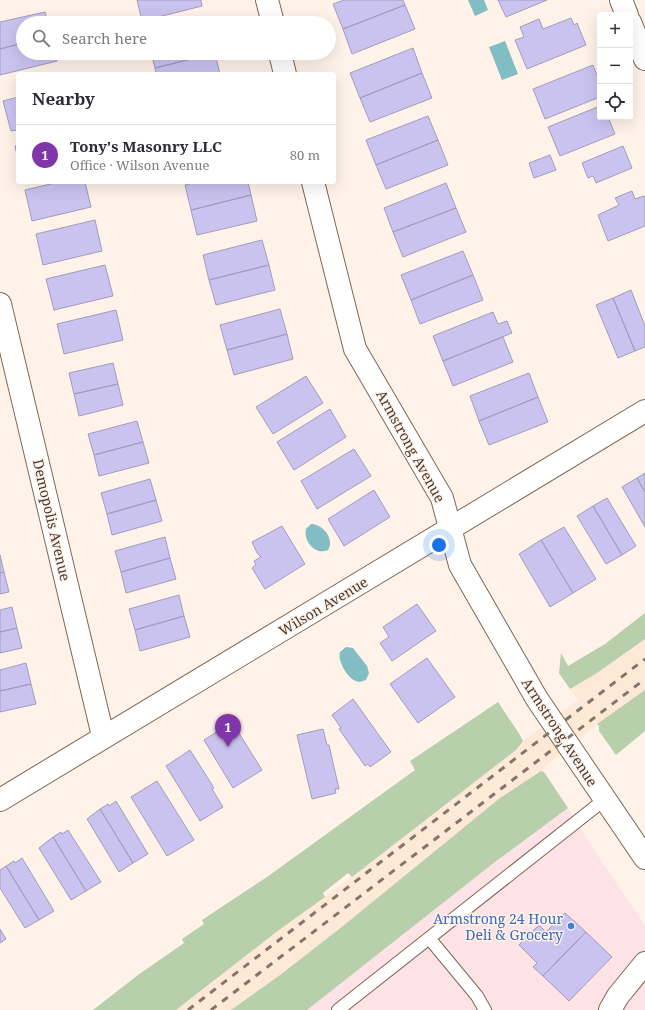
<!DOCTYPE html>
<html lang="en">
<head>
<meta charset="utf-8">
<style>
	body { margin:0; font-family:"Noto Serif",serif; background:#f2f2f3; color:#2b2b33 }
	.controls { position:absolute; right:12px; top:12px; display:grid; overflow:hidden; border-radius:4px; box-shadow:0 4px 16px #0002 }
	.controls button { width:36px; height:36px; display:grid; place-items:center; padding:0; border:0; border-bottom:1px solid #e1e1e2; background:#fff; color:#2b2b33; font:20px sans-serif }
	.you { position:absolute; left:439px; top:545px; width:14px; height:14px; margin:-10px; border:3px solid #fff; border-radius:50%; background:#1a73e8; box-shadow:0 0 0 6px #1a73e833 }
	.badge { display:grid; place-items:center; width:26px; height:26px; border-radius:50%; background:#8036a8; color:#fff; font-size:13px; font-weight:700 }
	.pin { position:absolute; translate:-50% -33px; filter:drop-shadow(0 1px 2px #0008) }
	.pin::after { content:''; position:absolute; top:21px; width:14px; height:12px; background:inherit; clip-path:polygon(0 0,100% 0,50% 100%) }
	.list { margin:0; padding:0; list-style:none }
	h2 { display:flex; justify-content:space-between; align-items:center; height:52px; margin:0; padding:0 16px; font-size:17px }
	h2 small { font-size:13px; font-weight:400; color:#7c7c81 }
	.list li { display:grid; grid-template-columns:26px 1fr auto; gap:12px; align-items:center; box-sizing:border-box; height:60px; padding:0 16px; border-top:1px solid #e1e1e2 }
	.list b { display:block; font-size:15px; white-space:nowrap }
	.list p { margin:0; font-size:13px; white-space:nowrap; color:#7c7c81 }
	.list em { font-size:13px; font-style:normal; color:#7c7c81 }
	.icon { flex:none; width:22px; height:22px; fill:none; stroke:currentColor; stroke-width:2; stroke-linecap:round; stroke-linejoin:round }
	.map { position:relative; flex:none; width:645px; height:1010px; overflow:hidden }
	.search { position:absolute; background:#fff; box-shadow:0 4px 16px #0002; left:16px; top:16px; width:320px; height:44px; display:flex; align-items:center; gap:10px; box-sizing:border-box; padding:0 14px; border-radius:22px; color:#7c7c81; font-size:15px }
	.panel { position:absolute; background:#fff; box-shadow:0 4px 16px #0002; left:16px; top:72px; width:320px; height:112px; border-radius:4px }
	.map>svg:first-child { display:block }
	.commercial { fill:#fee3e6 }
	.built { fill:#fee8d6 }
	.green { fill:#b8cfab }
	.water { fill:#81bdc2 }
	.building { fill:#cac3f0; stroke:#a19cbc }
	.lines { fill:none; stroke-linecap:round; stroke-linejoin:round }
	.service-casing { stroke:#806651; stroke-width:14 }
	.minor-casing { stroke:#806651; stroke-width:24 }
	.tertiary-casing { stroke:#806651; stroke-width:24 }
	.service { stroke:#fff; stroke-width:12 }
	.minor { stroke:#fff; stroke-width:22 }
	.tertiary { stroke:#fff; stroke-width:22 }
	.rail { stroke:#81756c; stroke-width:3; stroke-dasharray:7 7; stroke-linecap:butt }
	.shop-dot { fill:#3f7fe0; stroke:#fff2e9; stroke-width:1.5 }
	.labels { text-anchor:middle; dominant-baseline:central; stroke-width:3; stroke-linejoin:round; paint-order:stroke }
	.street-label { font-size:14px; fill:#453930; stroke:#fff2e9 }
	.shop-label { font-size:14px; fill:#366cbe; stroke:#fff2e9; text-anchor:end }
</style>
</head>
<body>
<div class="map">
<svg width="645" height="1010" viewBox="0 0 645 1010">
	<rect width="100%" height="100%" fill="#fff2e9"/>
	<path class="commercial" d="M 568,808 L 602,862 L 645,925 L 645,1010 L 307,1010 L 495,862 Z"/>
	<path class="built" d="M 645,639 L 645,690 L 597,724 L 543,768 L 541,771 L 500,798 L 343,926 L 280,975 L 231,1010 L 176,1010 L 279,930 L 352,877 L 516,750 L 523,741 L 578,700 L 570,689 L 597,673 Z"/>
	<path class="green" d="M 645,613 L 645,639 L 597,673 L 570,689 L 559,673 L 561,653 L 568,666 L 605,644 Z
		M 645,690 L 645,731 L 616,755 L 599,731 L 599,726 L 597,724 Z
		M 498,702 L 520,735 L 523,741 L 516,750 L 352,877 L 348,873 L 323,893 L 325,897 L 279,930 L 176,1010 L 93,1010 L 138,975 L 184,943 L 182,939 L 204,924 L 202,920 L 267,877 L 415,770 L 410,761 Z
		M 541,771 L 544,772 L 568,808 L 495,862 L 307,1010 L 231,1010 L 280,975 L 343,926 L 500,798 Z"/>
	<path class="water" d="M 468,0 L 484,0 L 488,10 L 475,16 Z
		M 505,41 L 518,74 L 502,80 L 489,47 Z
		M 311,524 C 323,524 335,539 328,550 C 316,556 303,541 306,529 Z
		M 346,647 L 353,648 L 367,666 L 369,673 L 366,680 C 362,681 360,683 356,681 C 348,679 337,660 340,652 Z"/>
	<path class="building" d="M 137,0 L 201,0 L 202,6 L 142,21 Z
		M 344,0 L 403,0 L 405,5 L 343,29 L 333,4 Z
		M 498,0 L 547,0 L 506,17 Z
		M 405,5 L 415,29 L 352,54 L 343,29 Z
		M 45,12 L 48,23 L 23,23 L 23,43 L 0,49 L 0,22 Z
		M 571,18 L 574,25 L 577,23 L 586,45 L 527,69 L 515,40 L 524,37 L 520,27 L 539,19 L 543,29 Z
		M 23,43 L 23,53 L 55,53 L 57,61 L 0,75 L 0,49 Z
		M 413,48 L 422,73 L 360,98 L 350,73 Z
		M 151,53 L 215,53 L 155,68 Z
		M 215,53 L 220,74 L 156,74 L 155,68 Z
		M 593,65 L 600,83 L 600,97 L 545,119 L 533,89 Z
		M 422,73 L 432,98 L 370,122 L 360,98 Z
		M 18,97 L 18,130 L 11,131 L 3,101 Z
		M 600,106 L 600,117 L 608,117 L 615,134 L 560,156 L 548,127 Z
		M 428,116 L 438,140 L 376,165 L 366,140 Z
		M 438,140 L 448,165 L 386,189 L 376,165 Z
		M 18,145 L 18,160 L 15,146 Z
		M 623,146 L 632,168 L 596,183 L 593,176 L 588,178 L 582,163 Z
		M 550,155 L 556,170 L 534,178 L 529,163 Z
		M 59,182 L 85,182 L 91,207 L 32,221 L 25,190 Z
		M 197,182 L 248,182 L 251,195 L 191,210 L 185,185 Z
		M 446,183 L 456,208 L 393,232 L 384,208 Z
		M 632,191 L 635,199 L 644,196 L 645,197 L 645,226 L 608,241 L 598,215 L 619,205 L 615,198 Z
		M 251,195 L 257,221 L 197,235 L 191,210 Z
		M 456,208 L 466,232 L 403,257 L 393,232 Z
		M 95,220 L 102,251 L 43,265 L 36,234 Z
		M 262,240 L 269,265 L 209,280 L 203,255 Z
		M 463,251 L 473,275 L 411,300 L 401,275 Z
		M 105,265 L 113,296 L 54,310 L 46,279 Z
		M 269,265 L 275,290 L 216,305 L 209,280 Z
		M 473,275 L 483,300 L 420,324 L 411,300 Z
		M 631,290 L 645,326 L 645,347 L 635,351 L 613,298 Z
		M 613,298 L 635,351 L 618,358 L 596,305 Z
		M 280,309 L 287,334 L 227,350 L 220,325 Z
		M 116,310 L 123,340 L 64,354 L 57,324 Z
		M 493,312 L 498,324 L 507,321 L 512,333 L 443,361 L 433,336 Z
		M 287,334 L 293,359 L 234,375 L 227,350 Z
		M 503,337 L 513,362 L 453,386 L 443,361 Z
		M 113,363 L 118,384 L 74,394 L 69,373 Z
		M 529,373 L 538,397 L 479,421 L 470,396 Z
		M 306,376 L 323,403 L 273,434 L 256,407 Z
		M 118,384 L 123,405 L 79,416 L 74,394 Z
		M 538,397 L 548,422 L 489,445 L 479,421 Z
		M 330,409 L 346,437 L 294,470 L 277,442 Z
		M 137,421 L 143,442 L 94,455 L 88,434 Z
		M 143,442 L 149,463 L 99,476 L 94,455 Z
		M 354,449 L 371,476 L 317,509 L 301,481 Z
		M 645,473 L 645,492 L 637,478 Z
		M 637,478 L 645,492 L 645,527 L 622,487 Z
		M 150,479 L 156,500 L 107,514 L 101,493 Z
		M 374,490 L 390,517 L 344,546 L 328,519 Z
		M 607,498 L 636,546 L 622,555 L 593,506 Z
		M 156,500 L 162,521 L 112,535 L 107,514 Z
		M 593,506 L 622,555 L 606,564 L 577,516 Z
		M 282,526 L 305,564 L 265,589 L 252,568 L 256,565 L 254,561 L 261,557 L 257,553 L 252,542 Z
		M 564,527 L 596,579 L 573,593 L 541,540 Z
		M 165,537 L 170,558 L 121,572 L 115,551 Z
		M 541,540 L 573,593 L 550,607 L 519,554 Z
		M 0,555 L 4,572 L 0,573 Z
		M 170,558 L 176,579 L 126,593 L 121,572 Z
		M 4,572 L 9,592 L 0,594 L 0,573 Z
		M 179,595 L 184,616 L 135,630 L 129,609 Z
		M 417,604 L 436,631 L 392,661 L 380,643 L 389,637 L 383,627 Z
		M 12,607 L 17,628 L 0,632 L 0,610 Z
		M 184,616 L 190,637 L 140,651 L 135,630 Z
		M 17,628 L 22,648 L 0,653 L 0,632 Z
		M 427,658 L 455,697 L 418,723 L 390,684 Z
		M 26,663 L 31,684 L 0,691 L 0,670 Z
		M 31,684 L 36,704 L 0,712 L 0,691 Z
		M 353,699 L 391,752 L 370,767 L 368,764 L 365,766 L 339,729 L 341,728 L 332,715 Z
		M 232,722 L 262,770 L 233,788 L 204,740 Z
		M 323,729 L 327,745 L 329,745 L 339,789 L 335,789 L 336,793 L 312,799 L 297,735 Z
		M 190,750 L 214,788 L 212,789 L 223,807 L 200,821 L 166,766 Z
		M 157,781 L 194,840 L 167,856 L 131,797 Z
		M 116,801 L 148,854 L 133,863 L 100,809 L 108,804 L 109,806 Z
		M 100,809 L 133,863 L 119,872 L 87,819 Z
		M 68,830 L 101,882 L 86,891 L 53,837 L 61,832 L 62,834 Z
		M 53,837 L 86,891 L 71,900 L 39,848 Z
		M 22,858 L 54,911 L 39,920 L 6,866 L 14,861 L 15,863 Z
		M 6,866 L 39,920 L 25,928 L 0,888 L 0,870 Z
		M 565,913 L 586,932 L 543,976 L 533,967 L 537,963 L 519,945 L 539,925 L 546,932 Z
		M 0,929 L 6,939 L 0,943 Z
		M 586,932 L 612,957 L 569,1001 L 543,976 Z"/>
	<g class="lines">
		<defs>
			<path id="service" d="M 429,938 L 477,996 L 485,1010
				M 338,1010 L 604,800"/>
			<path id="minor" d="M 621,0 L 627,15
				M 630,22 L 645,59
				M 0,304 L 103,736
				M 0,800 C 214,669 431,542 645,411
				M 610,1010 L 618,996 L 645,963"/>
			<path id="tertiary" d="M 267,0 L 273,23
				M 280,53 L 285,74
				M 313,182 L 355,349 L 442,498 L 460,565 L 537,699 L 645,858"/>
		</defs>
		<use href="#service" class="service-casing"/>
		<use href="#minor" class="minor-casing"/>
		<use href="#tertiary" class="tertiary-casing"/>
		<use href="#service" class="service"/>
		<use href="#minor" class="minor"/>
		<use href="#tertiary" class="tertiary"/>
		<path class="rail" d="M 188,1010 L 645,659
			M 211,1010 L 645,679"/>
	</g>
	<circle class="shop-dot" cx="571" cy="926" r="4"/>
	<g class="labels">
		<g class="street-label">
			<text transform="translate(411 446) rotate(61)">Armstrong Avenue</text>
			<text transform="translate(52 520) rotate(77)">Demopolis Avenue</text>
			<text transform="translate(323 606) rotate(-31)">Wilson Avenue</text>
			<text transform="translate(560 732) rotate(57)">Armstrong Avenue</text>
		</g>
		<g class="shop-label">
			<text x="563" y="918">Armstrong 24 Hour<tspan x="563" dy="16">Deli &amp; Grocery</tspan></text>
		</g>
	</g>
</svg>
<div class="controls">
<button>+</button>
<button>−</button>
<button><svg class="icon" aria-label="locate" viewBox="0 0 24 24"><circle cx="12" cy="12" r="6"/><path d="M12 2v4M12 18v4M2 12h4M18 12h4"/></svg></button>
</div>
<div class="you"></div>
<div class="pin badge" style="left:228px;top:747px">1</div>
<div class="search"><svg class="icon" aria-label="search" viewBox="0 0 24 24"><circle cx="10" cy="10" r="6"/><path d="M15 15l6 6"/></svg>Search here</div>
<section class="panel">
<h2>Nearby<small></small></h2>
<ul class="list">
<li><span class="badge">1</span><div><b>Tony's Masonry LLC</b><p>Office · Wilson Avenue</p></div><em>80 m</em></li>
</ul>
</section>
</div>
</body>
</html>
